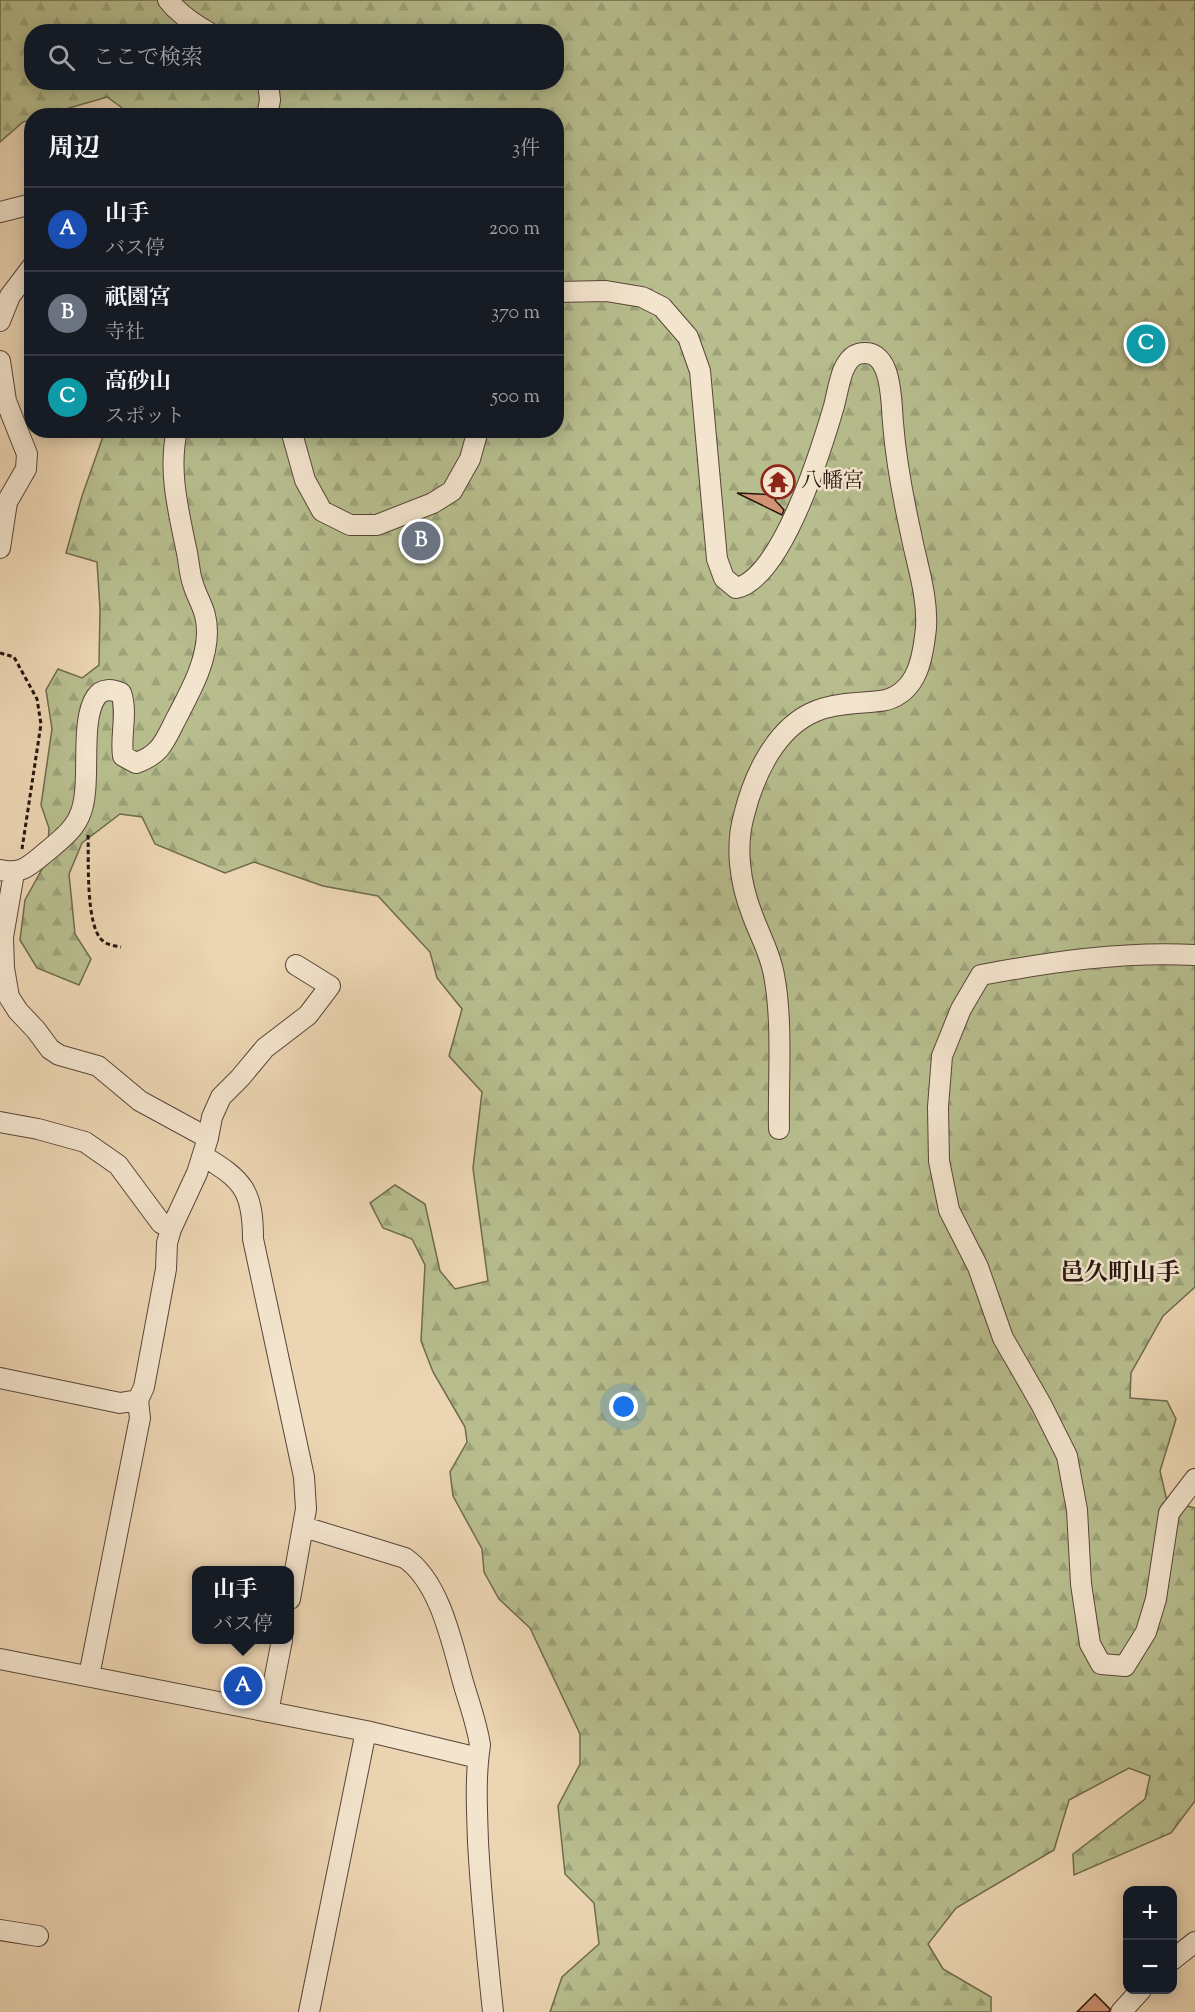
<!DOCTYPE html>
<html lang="ja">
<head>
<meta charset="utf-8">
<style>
	body { margin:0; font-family:"Sorts Mill Goudy","Noto Serif JP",serif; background:#20242c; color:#f1f3f6 }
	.controls { position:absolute; right:18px; bottom:18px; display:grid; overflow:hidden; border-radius:12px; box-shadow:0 3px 15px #0003 }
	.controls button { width:54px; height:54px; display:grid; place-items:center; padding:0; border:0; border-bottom:2px solid #363941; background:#171b24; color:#f1f3f6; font:30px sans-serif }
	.you { position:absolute; left:624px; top:1407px; width:21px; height:21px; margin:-15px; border:4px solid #fff; border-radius:50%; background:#1a73e8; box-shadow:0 0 0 9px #1a73e833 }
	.badge { display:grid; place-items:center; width:39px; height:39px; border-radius:50%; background:#c59692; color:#fff; font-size:20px; font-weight:700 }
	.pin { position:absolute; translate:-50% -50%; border:3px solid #fff; box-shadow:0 2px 6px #0006 }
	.popup { position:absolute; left:192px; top:1566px; width:102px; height:78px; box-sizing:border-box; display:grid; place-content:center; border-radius:12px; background:#171b24; filter:drop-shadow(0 2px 4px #0005); font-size:20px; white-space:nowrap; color:#9ea1a6 }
	.popup b { font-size:22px; color:#f1f3f6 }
	.popup::after { content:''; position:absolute; left:50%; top:100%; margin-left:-12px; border:12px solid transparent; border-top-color:#171b24 }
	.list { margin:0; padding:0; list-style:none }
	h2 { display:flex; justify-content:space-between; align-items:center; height:78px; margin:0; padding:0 24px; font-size:26px }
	h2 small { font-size:20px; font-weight:400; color:#9ea1a6 }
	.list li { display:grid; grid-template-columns:39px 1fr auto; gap:18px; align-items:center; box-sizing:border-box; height:84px; padding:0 24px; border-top:2px solid #363941 }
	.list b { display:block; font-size:22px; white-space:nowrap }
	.list p { margin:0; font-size:20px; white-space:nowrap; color:#9ea1a6 }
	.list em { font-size:20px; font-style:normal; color:#9ea1a6 }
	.icon { flex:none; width:33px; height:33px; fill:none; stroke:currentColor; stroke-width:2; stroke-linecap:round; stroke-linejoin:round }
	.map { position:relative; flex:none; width:1195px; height:2012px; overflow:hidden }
	.search { position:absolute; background:#171b24; box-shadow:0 3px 15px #0003; left:24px; top:24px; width:540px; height:66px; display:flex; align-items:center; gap:15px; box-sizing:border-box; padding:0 21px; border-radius:24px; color:#9ea1a6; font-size:22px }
	.panel { position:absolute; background:#171b24; box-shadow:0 3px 15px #0003; left:24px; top:108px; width:540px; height:330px; border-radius:24px }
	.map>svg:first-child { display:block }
	.forest { fill:url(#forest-firs); stroke:#6f6a4e; stroke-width:1.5; fill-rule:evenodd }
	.building { fill:#d09475; stroke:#271710; stroke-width:1.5 }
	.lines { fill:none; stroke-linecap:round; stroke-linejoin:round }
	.minor-casing { stroke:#584638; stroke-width:22 }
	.path { stroke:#271710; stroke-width:3; stroke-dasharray:4.5 3; stroke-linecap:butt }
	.minor { stroke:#f3e4cd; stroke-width:20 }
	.labels { text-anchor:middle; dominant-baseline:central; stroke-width:5; stroke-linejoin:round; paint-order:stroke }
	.poi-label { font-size:21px; fill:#271710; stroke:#f3e4cd; text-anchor:start }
	.quarter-label { font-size:24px; font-weight:bold; fill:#271710; stroke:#f3e4cd }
</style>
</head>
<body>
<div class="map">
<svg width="1195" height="2012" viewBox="0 0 1195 2012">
	<defs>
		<pattern id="forest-firs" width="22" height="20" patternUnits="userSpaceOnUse" patternTransform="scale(1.5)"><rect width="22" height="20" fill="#b7bd8d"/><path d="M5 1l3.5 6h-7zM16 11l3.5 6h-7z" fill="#9da279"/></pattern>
	</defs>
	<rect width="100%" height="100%" fill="#ecd5b2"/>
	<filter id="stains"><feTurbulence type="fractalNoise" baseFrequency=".00333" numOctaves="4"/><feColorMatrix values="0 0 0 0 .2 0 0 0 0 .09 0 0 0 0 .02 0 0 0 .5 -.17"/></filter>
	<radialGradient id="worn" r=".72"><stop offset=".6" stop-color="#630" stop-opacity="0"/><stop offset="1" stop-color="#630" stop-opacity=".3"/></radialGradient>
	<path class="forest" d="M 0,0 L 1195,0 L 1195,1287 L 1163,1316 L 1131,1373 L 1130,1398 L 1167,1401 L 1176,1419 L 1160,1471 L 1167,1501 L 1195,1508 L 1195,1801 L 1171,1833 L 1074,1875 L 1073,1854 L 1145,1799 L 1150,1776 L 1129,1768 L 1069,1800 L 1054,1850 L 956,1908 L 928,1944 L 943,1969 L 991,1997 L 991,2012 L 550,2012 L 562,1977 L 599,1944 L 594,1903 L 565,1874 L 558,1806 L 580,1764 L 580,1734 L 530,1628 L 499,1599 L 484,1572 L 482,1549 L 453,1496 L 450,1472 L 467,1442 L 465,1427 L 433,1372 L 421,1341 L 425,1265 L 412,1239 L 383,1228 L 370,1203 L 395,1185 L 425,1204 L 440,1271 L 455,1289 L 488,1281 L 473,1168 L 482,1092 L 449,1056 L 462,1009 L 437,978 L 430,952 L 378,896 L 323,886 L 254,862 L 225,873 L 155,844 L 142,817 L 120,814 L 82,843 L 69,874 L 75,934 L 91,959 L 79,985 L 37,968 L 20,940 L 25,900 L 47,860 L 49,828 L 41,805 L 52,729 L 46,690 L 58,669 L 82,678 L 99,665 L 100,609 L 97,562 L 66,553 L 82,496 L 105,431 L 556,430 L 556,116 L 120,116 L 121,107 L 107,97 L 45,115 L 32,116 L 31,120 L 23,122 L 0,142 ZM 32,32 L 556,32 L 556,82 L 32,82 Z"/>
	<path class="building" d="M 737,493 L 778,495 L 775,500 L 784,510 L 782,515 Z
		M 1095,1994 L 1110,2009 L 1109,2012 L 1077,2012 Z"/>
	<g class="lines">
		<defs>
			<path id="minor" d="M 168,0 C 179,14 192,23 208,32
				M 267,116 L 270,100 L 268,82
				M 0,212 L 32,204
				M 556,292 L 606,291 L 642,297 L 662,307 L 688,337 L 700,371 L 717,559 L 724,578 L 736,588 C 782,579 822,447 834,406 C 837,394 839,382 843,371 C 846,364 851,356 858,354 C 893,345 891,402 893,423 C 896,461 903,498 911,534 C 917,565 928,596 926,628 C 923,657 918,691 886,700 C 877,702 866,702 856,703 C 843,704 828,706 816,711 C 776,727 754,775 744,815 C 735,847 740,883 752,914 C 759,934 770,952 774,975 C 783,1022 778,1080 779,1129
				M 0,321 L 10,296 L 32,267
				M 0,361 L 6,401 L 27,454 L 26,469 L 7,502 L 0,548
				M 291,430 L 305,480 L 322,511 L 350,525 L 377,525 L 433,503 L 452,491 L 470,459 L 478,430
				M 0,870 C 21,875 29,866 45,853 C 59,841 75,830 81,812 C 92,782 79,722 96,697 C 102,688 112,689 121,693 C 128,712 120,736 123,756 L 136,763 C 162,754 165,740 177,717 C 190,692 207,662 207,632 C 207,610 199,603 193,584 C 189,573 189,560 186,548 C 178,509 168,470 177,430
				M 14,873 L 3,937 L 4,968 L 9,997 L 18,1011 L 36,1030 L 50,1049 L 59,1055 L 98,1066 L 140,1101 L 208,1138
				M 1195,955 C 1123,951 1051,962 981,975 L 961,1009 L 942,1056 L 938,1107 L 939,1161 L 949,1210 L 978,1267 L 1003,1338 L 1041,1404 L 1067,1456 L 1077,1510 L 1081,1584 L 1090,1644 L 1101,1664 L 1125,1666 L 1146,1632 L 1156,1599 L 1169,1513 L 1195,1479
				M 0,1122 L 38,1129 L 85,1142 L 118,1165 L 161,1223 L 171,1229
				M 203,1156 C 244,1180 253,1192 253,1239 L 304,1477 L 306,1509 L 290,1599
				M 0,1378 L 120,1403 L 138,1400
				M 304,1527 L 405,1558 C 440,1582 452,1643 463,1682 C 469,1703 477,1724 480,1745 C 475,1777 477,1810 478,1842 C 481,1899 487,1955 493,2012
				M 0,1659 L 366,1731 L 470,1756 L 478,1759
				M 89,1676 L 140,1418 L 138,1400 L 144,1387 L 166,1269 L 167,1243 L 171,1229 L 197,1173 L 208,1138 L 212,1117 L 221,1097 L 240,1078 L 265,1048 L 308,1015 L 330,986 L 296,965
				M 268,1712 L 282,1640
				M 0,1930 L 38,1936
				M 1172,1960 L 1195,1942
				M 309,2012 L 366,1731
				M 1121,2012 L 1141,1990"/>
		</defs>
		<use href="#minor" class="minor-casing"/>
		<path class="path" d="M 0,653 L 14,657 L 37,699 L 41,724 L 22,849
			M 88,835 C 89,858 85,927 103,941 C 107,945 116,946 121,947"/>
		<use href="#minor" class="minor"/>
	</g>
	<defs>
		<symbol id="temple-ring" viewBox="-11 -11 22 22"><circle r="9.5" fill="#f3e4cd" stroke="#8f2418" stroke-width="1.5"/><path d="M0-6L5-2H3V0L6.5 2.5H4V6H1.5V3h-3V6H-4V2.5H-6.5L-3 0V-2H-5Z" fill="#8f2418"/></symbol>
	</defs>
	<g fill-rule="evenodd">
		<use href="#temple-ring" x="759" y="463" width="38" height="38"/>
	</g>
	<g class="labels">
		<g class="poi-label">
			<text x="801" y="482">八幡宮</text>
		</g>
		<g class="quarter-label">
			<text x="1120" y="1274">邑久町山手</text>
		</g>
	</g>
	<rect width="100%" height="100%" filter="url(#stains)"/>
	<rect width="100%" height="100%" fill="url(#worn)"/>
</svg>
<div class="controls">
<button>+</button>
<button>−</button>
</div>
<div class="you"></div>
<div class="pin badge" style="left:243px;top:1686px;background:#1a4fb4">A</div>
<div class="popup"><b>山手</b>バス停</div>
<div class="pin badge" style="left:421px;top:541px;background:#6b7280">B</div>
<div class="pin badge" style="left:1146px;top:344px;background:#0f9aa8">C</div>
<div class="search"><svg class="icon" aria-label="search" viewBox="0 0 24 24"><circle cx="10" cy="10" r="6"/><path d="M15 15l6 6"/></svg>ここで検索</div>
<section class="panel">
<h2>周辺<small>3件</small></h2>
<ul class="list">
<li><span class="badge" style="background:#1a4fb4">A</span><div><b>山手</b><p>バス停</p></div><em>200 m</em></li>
<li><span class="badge" style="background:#6b7280">B</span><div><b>祇園宮</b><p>寺社</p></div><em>370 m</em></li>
<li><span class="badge" style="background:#0f9aa8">C</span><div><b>高砂山</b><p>スポット</p></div><em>500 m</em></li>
</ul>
</section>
</div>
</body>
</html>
